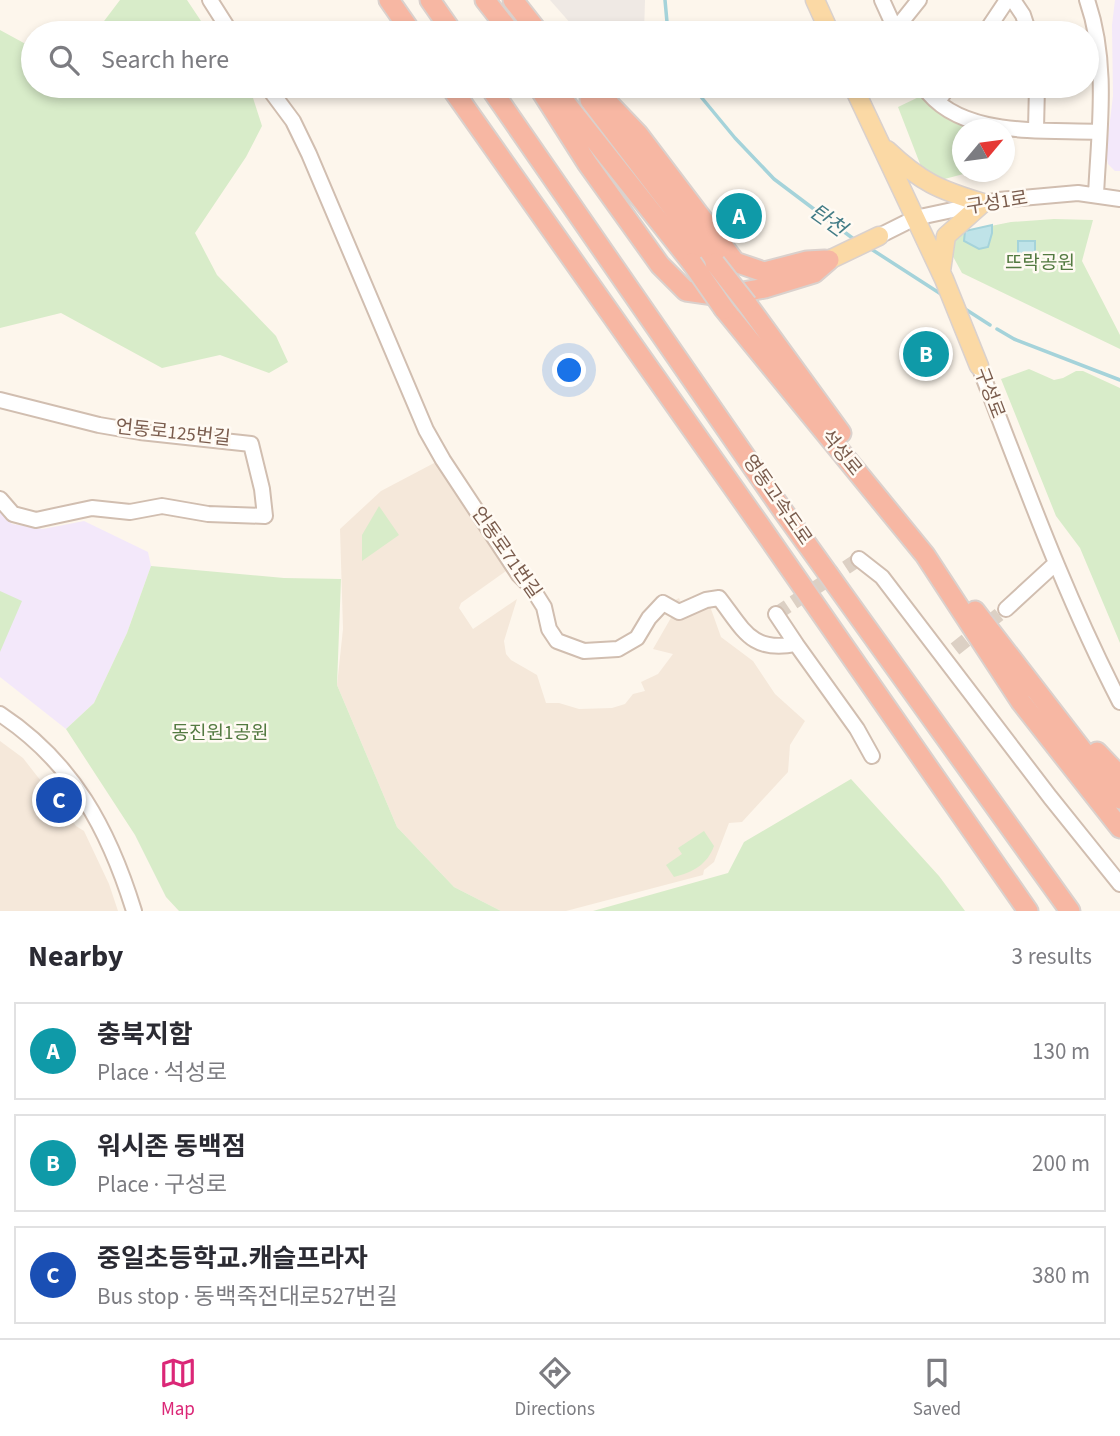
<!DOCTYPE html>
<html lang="en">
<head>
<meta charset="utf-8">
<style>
	body { margin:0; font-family:"Source Sans 3","Noto Sans KR",sans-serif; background:#f7f7f7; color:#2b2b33 }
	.compass { position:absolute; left:952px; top:119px; width:63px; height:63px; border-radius:50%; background:#fff; box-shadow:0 4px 10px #0003; rotate:61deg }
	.you { position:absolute; left:570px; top:371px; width:24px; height:24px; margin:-18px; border:5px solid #fff; border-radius:50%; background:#1a73e8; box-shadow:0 0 0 10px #1a73e833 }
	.badge { display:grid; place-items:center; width:46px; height:46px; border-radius:50%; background:#db2777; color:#fff; font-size:23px; font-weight:700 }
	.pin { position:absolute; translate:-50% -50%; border:4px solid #fff; box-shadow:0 2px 7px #0006 }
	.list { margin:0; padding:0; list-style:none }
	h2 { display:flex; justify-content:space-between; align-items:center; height:91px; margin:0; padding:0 28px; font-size:30px }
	h2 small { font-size:23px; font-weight:400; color:#7c7c81 }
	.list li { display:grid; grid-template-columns:46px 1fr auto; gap:21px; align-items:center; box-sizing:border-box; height:98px; margin:0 14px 14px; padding:0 14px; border:2px solid #e1e1e2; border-radius:0px }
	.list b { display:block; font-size:26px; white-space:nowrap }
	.list p { margin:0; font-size:23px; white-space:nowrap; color:#7c7c81 }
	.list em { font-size:23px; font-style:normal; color:#7c7c81 }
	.icon { flex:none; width:38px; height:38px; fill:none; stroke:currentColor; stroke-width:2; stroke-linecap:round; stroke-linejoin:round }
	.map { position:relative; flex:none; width:1120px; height:911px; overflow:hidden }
	.search { position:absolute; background:#fff; box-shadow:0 4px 10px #0003; left:21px; right:21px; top:21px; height:77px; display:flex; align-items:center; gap:18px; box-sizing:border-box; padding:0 24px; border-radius:38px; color:#7c7c81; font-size:26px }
	.sheet { height:427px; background:#fff }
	nav { display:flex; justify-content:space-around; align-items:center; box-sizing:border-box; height:98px; border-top:2px solid #e1e1e2; background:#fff; font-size:19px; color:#7c7c81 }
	nav a { display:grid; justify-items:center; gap:4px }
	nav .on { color:#db2777 }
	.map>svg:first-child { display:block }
	.residential { fill:#f5e8da }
	.industrial { fill:#efe9e4 }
	.education { fill:#f3e8fa }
	.green { fill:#d8ecc9 }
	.water { fill:#bfe3e8; stroke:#a5d3da; stroke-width:2 }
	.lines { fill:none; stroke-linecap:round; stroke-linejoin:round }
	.stream { stroke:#a5d3da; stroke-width:3.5 }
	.minor-tunnel { stroke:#dcd0c4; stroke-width:14; stroke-dasharray:14 7; stroke-linecap:butt }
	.minor-casing { stroke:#d1beb0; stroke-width:18 }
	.major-casing { stroke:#dad1cd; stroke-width:21 }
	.highway-casing { stroke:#dad1cd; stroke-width:23 }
	.minor { stroke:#fff; stroke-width:14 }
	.major { stroke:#fbd9a5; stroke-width:18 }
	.highway { stroke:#f7b7a3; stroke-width:19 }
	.highway-bridge-casing { stroke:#dad1cd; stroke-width:23; stroke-linecap:butt }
	.highway-bridge { stroke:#f7b7a3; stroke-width:19 }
	.labels { text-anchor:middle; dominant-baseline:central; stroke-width:5; stroke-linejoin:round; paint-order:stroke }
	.street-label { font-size:19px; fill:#7a5c4d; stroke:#fffaf3 }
	.park-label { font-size:19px; fill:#537a41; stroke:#fffaf3 }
	.water-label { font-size:21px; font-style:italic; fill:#437c86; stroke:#fffaf3 }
</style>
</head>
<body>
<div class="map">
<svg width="1120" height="911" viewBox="0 0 1120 911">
	<rect width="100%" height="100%" fill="#fdf6ec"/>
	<path class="residential" d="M 436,462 L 506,571 L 461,603 L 459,608 L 473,629 L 517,599 L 504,641 L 506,654 L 511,660 L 537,675 L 546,703 L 559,703 L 579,709 L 612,708 L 625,704 L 633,694 L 645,691 L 641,682 L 658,674 L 673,654 L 653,649 L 672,616 L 668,604 L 679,598 L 683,608 L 706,595 L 721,637 L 753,661 L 775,694 L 805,721 L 790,745 L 788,772 L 742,822 L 729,823 L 714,862 L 704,870 L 703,875 L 566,911 L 501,911 L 454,887 L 397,827 L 337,685 L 343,629 L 340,529 L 381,491 Z
		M 0,741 L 23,758 L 76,826 L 84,831 L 109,884 L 118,911 L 0,911 Z"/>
	<path class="industrial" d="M 550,0 L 645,0 L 644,33 L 579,33 Z"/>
	<path class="education" d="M 1115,0 L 1120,0 L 1120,171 L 1115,171 L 1108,164 L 1106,153 L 1113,96 L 1112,25 Z
		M 0,510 L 12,524 L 43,529 L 84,521 L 148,552 L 151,566 L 127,633 L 94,703 L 66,729 L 0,677 Z"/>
	<path class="green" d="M 120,0 L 187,0 L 209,33 L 95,33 Z
		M 0,30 L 33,48 L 33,86 L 245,86 L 253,98 L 262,126 L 246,157 L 195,233 L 217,275 L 276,336 L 288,362 L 269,373 L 220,355 L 162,368 L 61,313 L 0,328 Z
		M 923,95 L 957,123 L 974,129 L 962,130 L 962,172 L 971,172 L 937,181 L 922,169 L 898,107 Z
		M 1054,219 L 1093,220 L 1082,261 L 1120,335 L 1120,349 L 962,273 L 950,251 L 958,234 L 961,232 L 1011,222 Z
		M 1029,369 L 1054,380 L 1063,378 L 1076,371 L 1083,371 L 1120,388 L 1120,643 L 1080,548 L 1056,516 L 1001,379 Z
		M 379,506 L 399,535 L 362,561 L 362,535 Z
		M 151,566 L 284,578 L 341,579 L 337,685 L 397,827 L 454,887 L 501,911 L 179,911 L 166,897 L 135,835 L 66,729 L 94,703 L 127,633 Z
		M 0,591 L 22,601 L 0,652 Z
		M 851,779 L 939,876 L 965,911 L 593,911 L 728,873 L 744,842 Z
		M 704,831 L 714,846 C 707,865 693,872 674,877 L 666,865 L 682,854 L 678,848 Z"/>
	<path class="water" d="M 992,225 L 992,233 L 988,247 L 979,249 L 964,241 L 965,231 Z
		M 1018,241 L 1035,241 L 1035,258 L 1018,258 Z"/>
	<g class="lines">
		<path class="stream" d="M 665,0 L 668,33
			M 692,86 L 735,138 L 774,179 L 855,240
			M 868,247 L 944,296
			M 962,307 L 990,325
			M 997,329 L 1014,339 L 1120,380"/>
		<path class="minor-tunnel" d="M 776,614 L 859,559
			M 955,649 L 1006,609"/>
		<defs>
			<path id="minor" d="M 210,0 L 231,33
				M 882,0 L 897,33
				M 1013,0 L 1023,15 L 1029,33
				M 1087,0 C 1109,63 1099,130 1096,195
				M 895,30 L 919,0
				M 985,33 L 1007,0
				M 267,86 L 293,121 L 309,154 L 426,430 L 443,460 L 519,575 L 532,588 L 544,607 L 549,629 L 557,641 L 584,651 L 618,649 L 637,638 L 649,618 L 663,603 L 679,612 L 706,600 L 719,598 C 744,630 751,653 796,644 L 857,729 L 872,756
				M 923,86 C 959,139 1044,129 1099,132
				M 938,101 L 949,86
				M 1036,129 L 1037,86
				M 879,236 L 915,218 L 999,200 L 1078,193 L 1120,199
				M 979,366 C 1023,479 1064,594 1120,702
				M 0,400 L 99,425 L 140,432 L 251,444 L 262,489 L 265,516 L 208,514 L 162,506 L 130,512 L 92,508 L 36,520 L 13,514 L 0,499
				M 859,559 L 882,577 L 1050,797 L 1120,884
				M 1006,609 L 1056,563
				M 776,614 L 796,644
				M 0,714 C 73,762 109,830 134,911"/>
			<path id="major" d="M 815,0 L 830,33
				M 853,86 L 944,279 L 979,366
				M 887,150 C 921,182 939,190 983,203
				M 829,260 L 879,236
				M 941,271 L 946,236 L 983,203"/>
			<path id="highway" d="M 389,0 L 412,33
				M 430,0 L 453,33
				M 485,0 L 511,33
				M 513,0 L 539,33
				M 450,86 L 759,524 L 1028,911
				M 489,86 L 783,511 L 1070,911
				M 538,86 L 587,163 L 660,265 L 686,291 L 721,296 L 765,288 L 814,273 L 829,260
				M 552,86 L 692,263
				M 592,86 L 638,134 L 735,262 L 764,272 L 807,261 L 825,260
				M 590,100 L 715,263
				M 747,304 L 841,433
				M 724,309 L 925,555 L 1021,702 L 1120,828
				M 975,611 L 1120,799
				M 1097,752 L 1120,776"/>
		</defs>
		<use href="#minor" class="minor-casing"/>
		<use href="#major" class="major-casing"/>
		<use href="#highway" class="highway-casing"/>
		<use href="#minor" class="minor"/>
		<use href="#major" class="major"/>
		<use href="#highway" class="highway"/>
		<defs>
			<path id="highway-bridge" d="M 692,263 L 724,309
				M 715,263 L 747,304"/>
		</defs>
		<use href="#highway-bridge" class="highway-bridge-casing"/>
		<use href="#highway-bridge" class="highway-bridge"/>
	</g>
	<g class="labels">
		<g class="street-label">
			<text transform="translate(997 203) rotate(-9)">구성1로</text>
			<text transform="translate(989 393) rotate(69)">구성로</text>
			<text transform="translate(173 433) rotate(6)">언동로125번길</text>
			<text transform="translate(841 453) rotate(51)">석성로</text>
			<text transform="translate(777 500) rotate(55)">영동고속도로</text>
			<text transform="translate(506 553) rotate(55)">언동로71번길</text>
		</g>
		<g class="park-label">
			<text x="1040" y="263">뜨락공원</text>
			<text x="220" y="733">동진원1공원</text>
		</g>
		<g class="water-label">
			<text transform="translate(828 220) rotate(36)">탄천</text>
		</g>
	</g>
</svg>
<svg class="compass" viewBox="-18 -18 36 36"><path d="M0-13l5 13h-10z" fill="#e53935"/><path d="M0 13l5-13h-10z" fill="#7c7c81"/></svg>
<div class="you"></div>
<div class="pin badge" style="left:739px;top:216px;background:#0f9aa8">A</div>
<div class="pin badge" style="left:926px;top:354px;background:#0f9aa8">B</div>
<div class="pin badge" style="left:59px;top:800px;background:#1a4fb4">C</div>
<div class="search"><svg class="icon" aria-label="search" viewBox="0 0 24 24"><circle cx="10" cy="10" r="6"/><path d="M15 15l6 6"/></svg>Search here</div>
</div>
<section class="sheet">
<h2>Nearby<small>3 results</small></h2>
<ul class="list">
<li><span class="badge" style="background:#0f9aa8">A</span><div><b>충북지함</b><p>Place · 석성로</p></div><em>130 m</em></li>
<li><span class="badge" style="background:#0f9aa8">B</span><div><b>워시존 동백점</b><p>Place · 구성로</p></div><em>200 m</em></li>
<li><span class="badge" style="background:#1a4fb4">C</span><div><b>중일초등학교.캐슬프라자</b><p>Bus stop · 동백죽전대로527번길</p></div><em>380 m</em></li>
</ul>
</section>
<nav>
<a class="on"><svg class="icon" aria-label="map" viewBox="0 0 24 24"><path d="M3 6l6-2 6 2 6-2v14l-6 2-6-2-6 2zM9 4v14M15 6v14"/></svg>Map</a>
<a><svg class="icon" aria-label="directions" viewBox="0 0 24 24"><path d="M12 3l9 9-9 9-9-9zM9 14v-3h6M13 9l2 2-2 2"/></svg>Directions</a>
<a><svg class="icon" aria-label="saved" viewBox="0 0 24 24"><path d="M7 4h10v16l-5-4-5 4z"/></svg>Saved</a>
</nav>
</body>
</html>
